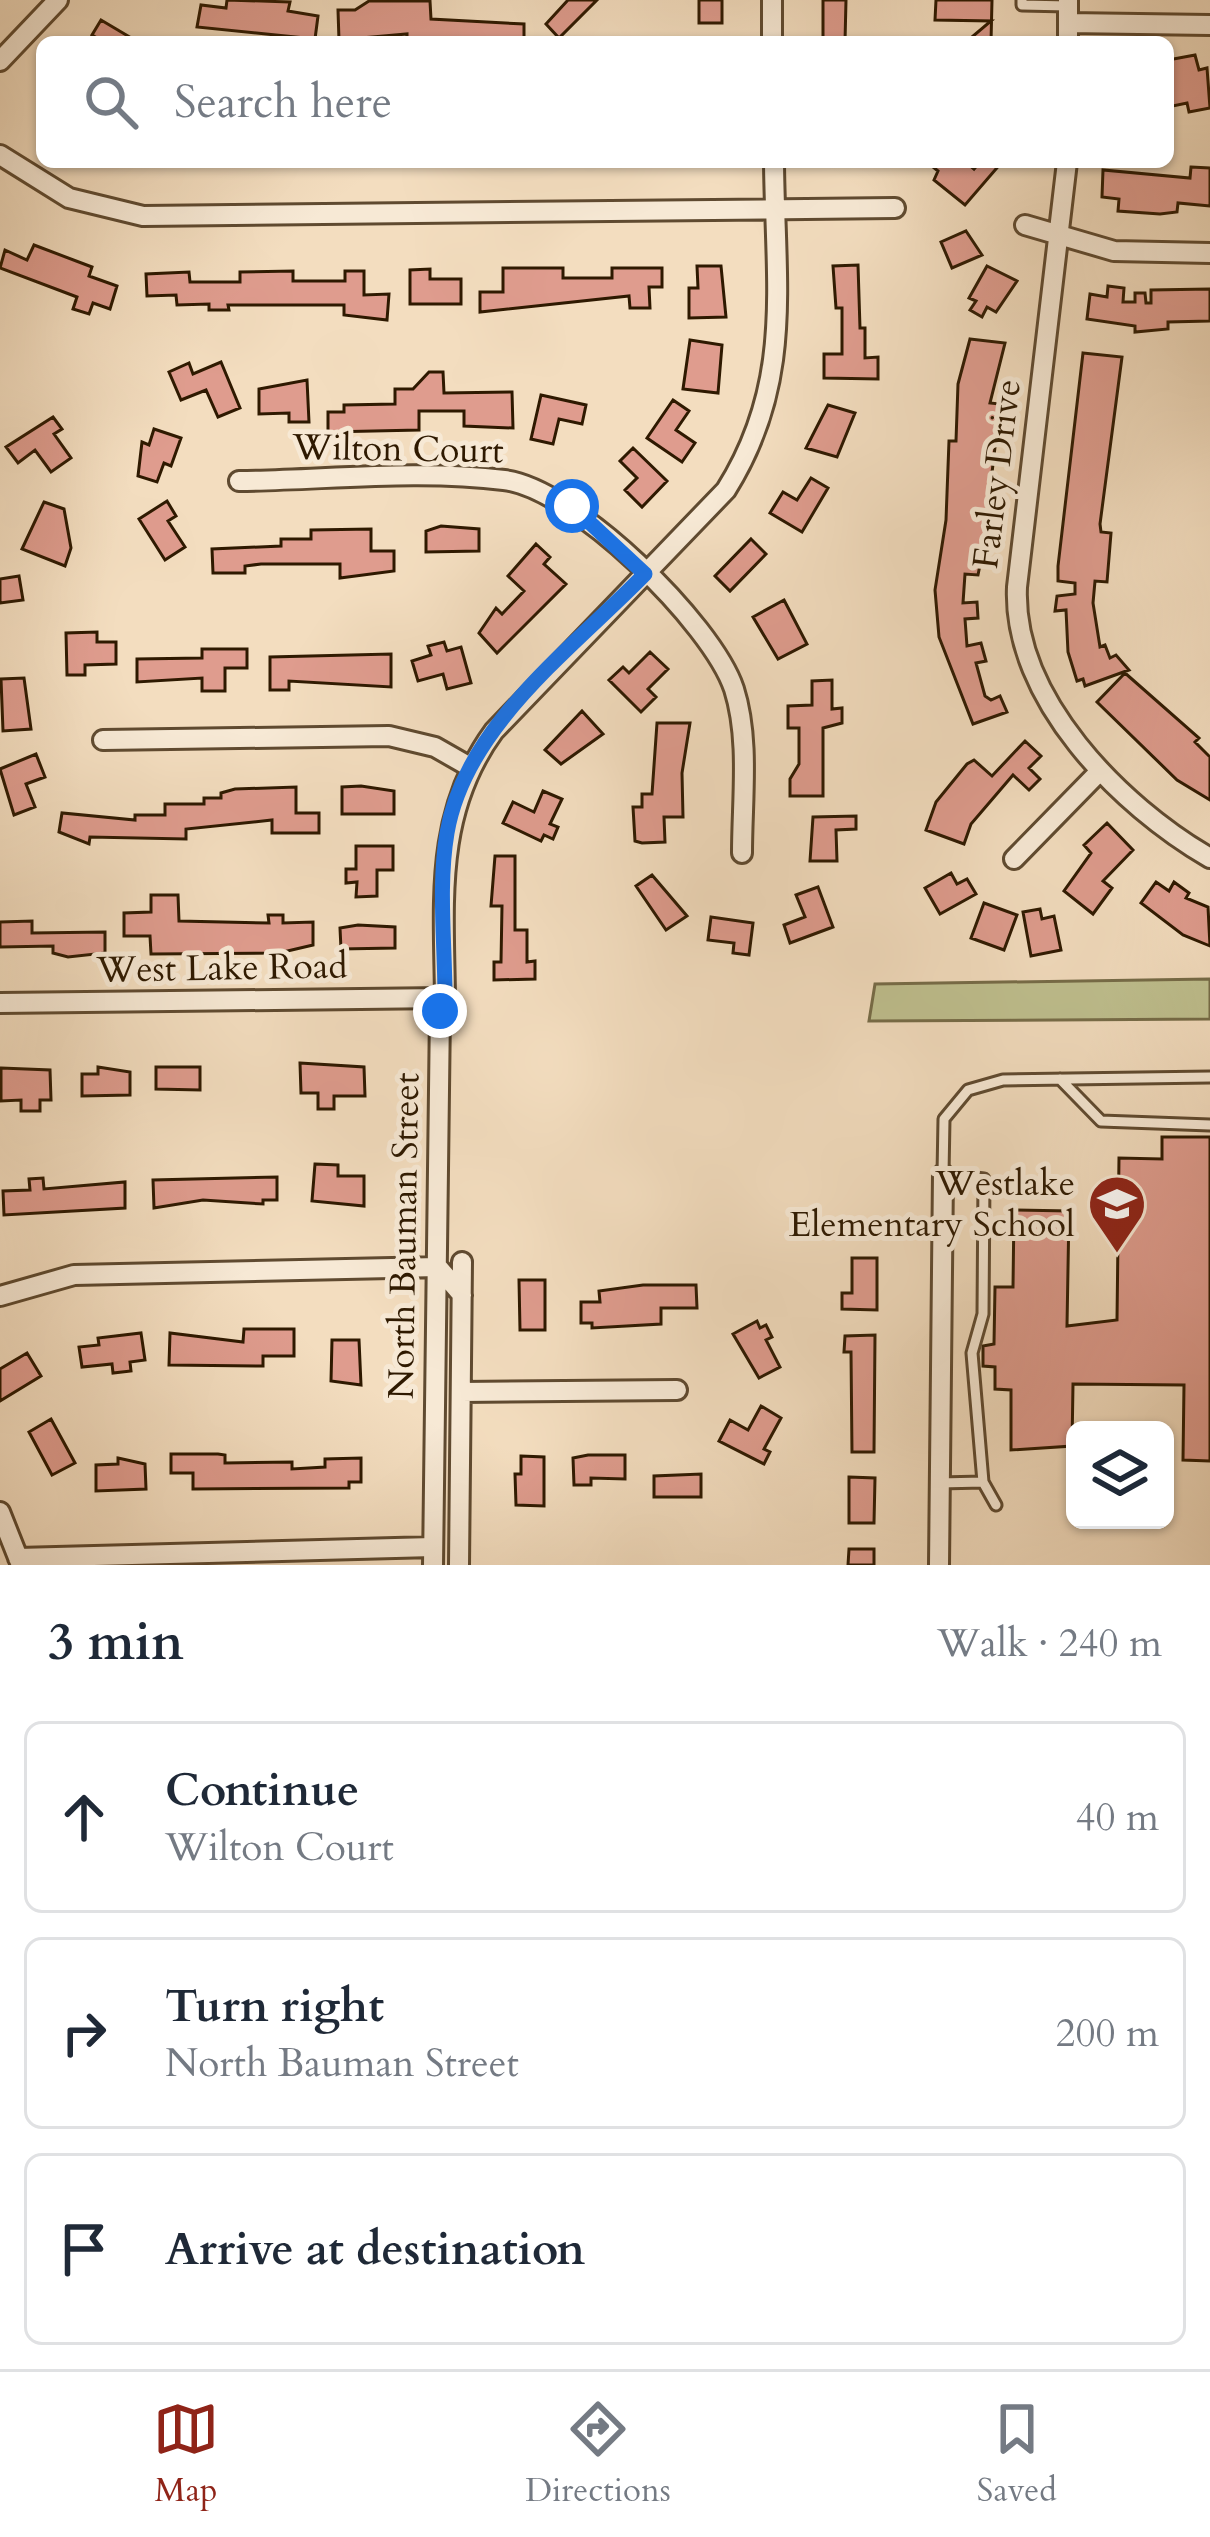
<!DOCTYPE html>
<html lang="en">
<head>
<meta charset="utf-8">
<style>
	body { margin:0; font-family:Cardo,serif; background:#f2f2f3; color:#1f2937 }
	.controls { position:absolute; right:36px; bottom:36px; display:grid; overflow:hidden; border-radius:18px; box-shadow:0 3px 9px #0004 }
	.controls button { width:108px; height:108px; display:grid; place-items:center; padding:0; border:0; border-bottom:3px solid #e0e1e3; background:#fff; color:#1f2937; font:60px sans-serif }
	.stop { position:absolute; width:36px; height:36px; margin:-27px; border:9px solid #1a73e8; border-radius:50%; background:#fff }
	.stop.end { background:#1a73e8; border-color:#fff; box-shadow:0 3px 12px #0008 }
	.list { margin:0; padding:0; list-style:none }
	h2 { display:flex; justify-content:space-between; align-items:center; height:156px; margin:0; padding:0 48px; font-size:51px }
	h2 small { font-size:39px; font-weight:400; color:#747a83 }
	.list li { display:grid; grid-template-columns:78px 1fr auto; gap:36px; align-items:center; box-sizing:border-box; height:192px; margin:0 24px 24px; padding:0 24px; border:3px solid #e0e1e3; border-radius:18px }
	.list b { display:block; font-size:45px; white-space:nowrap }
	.list p { margin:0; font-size:39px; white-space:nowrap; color:#747a83 }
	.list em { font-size:39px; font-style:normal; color:#747a83 }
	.icon { flex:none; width:66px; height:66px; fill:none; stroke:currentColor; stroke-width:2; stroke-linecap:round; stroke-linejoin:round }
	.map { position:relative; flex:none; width:1210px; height:1565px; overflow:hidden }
	.search { position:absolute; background:#fff; box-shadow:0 3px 9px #0004; left:36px; right:36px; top:36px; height:132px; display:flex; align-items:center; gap:30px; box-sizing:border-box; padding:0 42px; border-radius:18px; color:#747a83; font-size:45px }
	.sheet { height:804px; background:#fff }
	nav { display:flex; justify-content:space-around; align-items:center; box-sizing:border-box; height:168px; border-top:3px solid #e0e1e3; background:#fff; font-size:33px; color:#747a83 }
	nav a { display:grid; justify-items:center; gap:6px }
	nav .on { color:#8f2418 }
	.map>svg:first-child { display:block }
	.green { fill:#bfc08f; stroke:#766c48; stroke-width:3 }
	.building { fill:#df9c8e; stroke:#2e1900; stroke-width:3 }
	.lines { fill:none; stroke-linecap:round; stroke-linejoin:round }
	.service-casing { stroke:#5f4a30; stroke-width:15 }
	.minor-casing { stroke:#5f4a30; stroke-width:24 }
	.service { stroke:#f7e9d5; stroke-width:9 }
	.minor { stroke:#f7e9d5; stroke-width:18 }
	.route { stroke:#1a73e8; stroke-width:15 }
	.labels { text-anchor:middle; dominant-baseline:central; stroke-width:10; stroke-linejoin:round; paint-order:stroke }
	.street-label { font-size:36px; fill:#2e1900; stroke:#f7e9d5 }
	.poi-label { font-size:36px; fill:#2e1900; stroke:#f7e9d5; text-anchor:end }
</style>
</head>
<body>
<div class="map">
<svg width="1210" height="1565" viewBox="0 0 1210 1565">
	<rect width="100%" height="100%" fill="#f3ddbf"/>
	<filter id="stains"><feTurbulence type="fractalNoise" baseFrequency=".00167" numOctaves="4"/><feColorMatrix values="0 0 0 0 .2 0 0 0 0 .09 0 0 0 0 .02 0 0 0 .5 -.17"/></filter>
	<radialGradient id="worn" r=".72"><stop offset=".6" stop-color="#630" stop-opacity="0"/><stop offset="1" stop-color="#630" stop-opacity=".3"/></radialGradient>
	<path class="green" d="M 1210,979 L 1210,1019 L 869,1021 L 875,984 Z"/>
	<path class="building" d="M 227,0 L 290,2 L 288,11 L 318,16 L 315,39 L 197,27 L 201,5 L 226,8 Z
		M 568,0 L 597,0 L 559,38 L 546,24 Z
		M 699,0 L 722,0 L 722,23 L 699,23 Z
		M 823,0 L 846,0 L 845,42 L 823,42 Z
		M 936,0 L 992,0 L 991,42 L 966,42 L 991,21 L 935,20 Z
		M 369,1 L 430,1 L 431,19 L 524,24 L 524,42 L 407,42 L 407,34 L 339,40 L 338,10 L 355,10 Z
		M 101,20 L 138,42 L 104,42 L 92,35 Z
		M 1195,55 L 1199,70 L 1207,68 L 1210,108 L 1189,112 L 1187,103 L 1168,107 L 1168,60 Z
		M 927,162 L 966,162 L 974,169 L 980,162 L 1002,162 L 965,205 L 934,180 L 938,171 Z
		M 1191,167 L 1210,168 L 1210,206 L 1178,203 L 1177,212 L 1160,214 L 1118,211 L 1119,199 L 1102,197 L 1103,170 L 1190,178 Z
		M 966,231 L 982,255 L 952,268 L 941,242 Z
		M 34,245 L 92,267 L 89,276 L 117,286 L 110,309 L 93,303 L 89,314 L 73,309 L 77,297 L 0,268 L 5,250 L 27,260 Z
		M 858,265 L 860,328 L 865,328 L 865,358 L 878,357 L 878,379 L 824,378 L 824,354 L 842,354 L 842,308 L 836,308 L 833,266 Z
		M 697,266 L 721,266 L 726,317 L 689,318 L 689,288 L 698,288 Z
		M 987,266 L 1017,281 L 996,312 L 987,307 L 982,317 L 970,310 L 976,301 L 969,298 Z
		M 503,268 L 563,268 L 563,278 L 612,278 L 612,268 L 662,268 L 662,287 L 649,287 L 650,308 L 630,308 L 629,296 L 480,312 L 480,292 L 503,292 Z
		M 430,269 L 430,279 L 461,279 L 461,304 L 410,304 L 410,270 Z
		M 293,271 L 293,281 L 345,281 L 345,271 L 364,271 L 364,295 L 389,294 L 387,320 L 344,315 L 344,305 L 228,305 L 229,310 L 209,310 L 209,304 L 177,305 L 176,295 L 147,296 L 146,274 L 189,272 L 190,282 L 240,282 L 240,272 Z
		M 1108,286 L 1124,288 L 1123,302 L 1135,302 L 1135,293 L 1145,293 L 1146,303 L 1151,303 L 1151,290 L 1210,289 L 1210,321 L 1168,322 L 1168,329 L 1135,332 L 1135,326 L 1087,319 L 1090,294 L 1107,297 Z
		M 970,339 L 1005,343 L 990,403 L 1000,404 L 983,550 L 978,575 L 965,574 L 963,603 L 977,602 L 978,618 L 965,619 L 967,646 L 981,643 L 986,661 L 976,663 L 985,696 L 991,700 L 1000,696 L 1007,712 L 973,724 L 939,637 L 935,590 L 946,520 L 949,441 L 956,441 L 958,384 Z
		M 690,340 L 722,345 L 718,393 L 683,389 Z
		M 1083,353 L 1122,357 L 1100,524 L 1101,532 L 1111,533 L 1107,582 L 1095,581 L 1093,603 L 1100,647 L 1105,645 L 1110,658 L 1116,655 L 1129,670 L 1085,686 L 1083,679 L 1077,681 L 1068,652 L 1066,610 L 1055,611 L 1057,596 L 1075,594 L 1075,583 L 1058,581 L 1058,566 Z
		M 221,362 L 240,408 L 218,417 L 206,390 L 181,400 L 169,372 L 189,363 L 193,374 Z
		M 429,372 L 443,372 L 444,393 L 512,392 L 513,428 L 464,426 L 464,411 L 419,411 L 419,430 L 328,432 L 328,412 L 344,412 L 344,405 L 395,404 L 395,389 L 413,389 Z
		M 307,380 L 309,422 L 289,422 L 289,413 L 259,414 L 259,389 Z
		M 541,395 L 586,405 L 582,424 L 559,419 L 553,444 L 531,439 Z
		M 673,400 L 689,411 L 676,430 L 695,443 L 682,462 L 647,438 Z
		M 828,405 L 855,413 L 837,457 L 806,448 Z
		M 53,417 L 62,429 L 54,434 L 71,458 L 51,472 L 35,450 L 18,463 L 6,447 Z
		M 154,429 L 181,438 L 171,466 L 164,463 L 157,482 L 138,476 L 142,442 L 149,445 Z
		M 633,448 L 667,481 L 642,507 L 625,490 L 637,478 L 620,461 Z
		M 811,478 L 828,488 L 802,532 L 770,513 L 783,492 L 797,500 Z
		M 167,501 L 176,516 L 168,521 L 185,547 L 165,560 L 139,519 Z
		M 44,502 L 64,509 L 71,548 L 65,566 L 22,549 Z
		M 441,526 L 479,529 L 479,551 L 426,552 L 426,531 Z
		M 371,529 L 371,551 L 394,551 L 394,571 L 340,578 L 340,564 L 261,564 L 245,566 L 245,573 L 213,573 L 212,549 L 281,546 L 281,539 L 311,539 L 311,530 Z
		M 751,539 L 766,554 L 730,591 L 715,576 Z
		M 536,544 L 550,557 L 544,564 L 566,584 L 497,653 L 479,633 L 496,608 L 502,614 L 524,591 L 508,576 Z
		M 19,576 L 23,600 L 0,603 L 0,579 Z
		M 784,600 L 807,644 L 778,659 L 753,617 Z
		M 97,632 L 97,642 L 116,642 L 116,664 L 85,665 L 85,675 L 67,675 L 66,633 Z
		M 444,642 L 447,651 L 461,647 L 471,683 L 447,689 L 443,674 L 418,681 L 412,661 L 431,655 L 428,646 Z
		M 202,649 L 247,649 L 247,668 L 225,668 L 225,691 L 202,691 L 202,678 L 137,682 L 137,659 L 202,658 Z
		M 650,652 L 668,669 L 648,689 L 656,697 L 641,712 L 609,680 L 623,667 L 629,673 Z
		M 391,654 L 391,687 L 289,681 L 289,690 L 270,690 L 270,657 Z
		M 1125,673 L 1199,738 L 1195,742 L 1210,757 L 1210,800 L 1177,780 L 1097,702 Z
		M 24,678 L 31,729 L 3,731 L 1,679 Z
		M 832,680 L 832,709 L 842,708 L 842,723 L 823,728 L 823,796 L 790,796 L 790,779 L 799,764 L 799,728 L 788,728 L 788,706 L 812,705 L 812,681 Z
		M 582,711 L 603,734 L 561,764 L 545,750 Z
		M 657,723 L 690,723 L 682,773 L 683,817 L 664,817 L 665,842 L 642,843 L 635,841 L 633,807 L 642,807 L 642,794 L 652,794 Z
		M 1025,741 L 1041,756 L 1029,768 L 1040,779 L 1029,790 L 1013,775 L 971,824 L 964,844 L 926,830 L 936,802 L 967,764 L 974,760 L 992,776 Z
		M 36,754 L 45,777 L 26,784 L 35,807 L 14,815 L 0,769 Z
		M 361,786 L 394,791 L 394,814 L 342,814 L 342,787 Z
		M 296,787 L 296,813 L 319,813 L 319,833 L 272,833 L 272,820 L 186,829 L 186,839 L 90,837 L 89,844 L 59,832 L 62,813 L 135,820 L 135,815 L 165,815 L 165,804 L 204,804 L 204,798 L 221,798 L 221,793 L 235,789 Z
		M 543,791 L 562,799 L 550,824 L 558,827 L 553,839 L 544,835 L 541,841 L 503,823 L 513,802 L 534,812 Z
		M 856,816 L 856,829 L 836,830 L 837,861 L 810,861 L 813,817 Z
		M 1107,823 L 1133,850 L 1103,881 L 1112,888 L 1093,914 L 1064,891 L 1091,853 L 1084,845 Z
		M 356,846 L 393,846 L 393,870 L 377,870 L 377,896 L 356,897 L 357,882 L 346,883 L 346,869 L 356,869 Z
		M 495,856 L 515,856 L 515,930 L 527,930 L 527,962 L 535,961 L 535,979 L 494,980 L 494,962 L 501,962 L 502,906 L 491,906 Z
		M 951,873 L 957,884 L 967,879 L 976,894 L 940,914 L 925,888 Z
		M 652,875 L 687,916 L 666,930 L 636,886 Z
		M 1156,882 L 1169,891 L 1174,882 L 1189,893 L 1186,898 L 1208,907 L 1210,946 L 1183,935 L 1141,903 Z
		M 818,887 L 833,927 L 790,943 L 784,925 L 805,917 L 796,895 Z
		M 151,895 L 178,895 L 179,921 L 269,923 L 268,915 L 283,915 L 283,923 L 313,922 L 313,945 L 279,953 L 151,954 L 150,936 L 124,936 L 124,913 L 151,912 Z
		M 984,903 L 1017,915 L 1004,950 L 971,938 Z
		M 1040,909 L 1042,919 L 1054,916 L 1061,950 L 1031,956 L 1023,912 Z
		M 711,917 L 753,923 L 749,955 L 733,953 L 734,943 L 708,940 Z
		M 32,921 L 32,933 L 105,932 L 105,953 L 68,957 L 53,953 L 53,946 L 0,947 L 0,922 Z
		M 358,925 L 395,927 L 395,948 L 341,949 L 340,928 Z
		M 300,1063 L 364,1067 L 365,1096 L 334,1096 L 334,1109 L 318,1109 L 318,1093 L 301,1093 Z
		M 98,1067 L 130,1072 L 130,1095 L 82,1096 L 82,1074 L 98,1074 Z
		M 156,1067 L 200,1067 L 200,1090 L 156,1089 Z
		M 1,1068 L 50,1070 L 51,1100 L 40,1100 L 40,1111 L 21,1111 L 21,1100 L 1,1101 Z
		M 1162,1137 L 1210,1137 L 1210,1461 L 1183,1460 L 1184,1385 L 1073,1384 L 1072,1446 L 1011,1450 L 1011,1390 L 995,1389 L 995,1367 L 983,1366 L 983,1346 L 994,1344 L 995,1287 L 1013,1287 L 1014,1210 L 1069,1211 L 1067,1326 L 1117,1320 L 1119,1158 L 1162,1159 Z
		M 315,1164 L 338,1165 L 338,1176 L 364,1176 L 364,1206 L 312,1201 Z
		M 277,1177 L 277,1200 L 263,1200 L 263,1204 L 203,1200 L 154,1208 L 153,1180 Z
		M 43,1178 L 44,1189 L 125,1182 L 125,1208 L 4,1215 L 3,1191 L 30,1190 L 29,1179 Z
		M 852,1258 L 877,1258 L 877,1310 L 842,1309 L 842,1293 L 852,1293 Z
		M 519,1280 L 545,1280 L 545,1330 L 520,1330 Z
		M 643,1285 L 696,1285 L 697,1308 L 661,1308 L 661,1324 L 592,1328 L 592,1323 L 581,1323 L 581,1302 L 600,1302 L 599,1291 Z
		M 757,1321 L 760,1328 L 766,1325 L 772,1337 L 766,1340 L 780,1367 L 759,1378 L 733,1334 Z
		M 244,1329 L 294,1329 L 294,1356 L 263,1356 L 263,1366 L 169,1365 L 170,1333 L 243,1342 Z
		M 141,1333 L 145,1360 L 130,1362 L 131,1371 L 113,1373 L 112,1364 L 82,1367 L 79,1347 L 99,1345 L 98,1338 Z
		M 875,1335 L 874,1452 L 852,1452 L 851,1352 L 844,1352 L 845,1336 Z
		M 332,1340 L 359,1340 L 361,1385 L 331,1381 Z
		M 27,1353 L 41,1376 L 0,1401 L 0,1369 Z
		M 761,1406 L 781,1418 L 764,1449 L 770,1452 L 764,1464 L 719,1441 L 730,1420 L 748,1430 Z
		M 51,1419 L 75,1463 L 52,1475 L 29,1432 Z
		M 171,1454 L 218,1454 L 225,1455 L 225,1463 L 292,1462 L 292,1469 L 325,1467 L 325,1459 L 361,1458 L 361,1482 L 349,1482 L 349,1488 L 193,1489 L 193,1473 L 171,1473 Z
		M 588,1455 L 625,1455 L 625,1479 L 591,1478 L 591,1485 L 574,1485 L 573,1458 Z
		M 521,1456 L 544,1457 L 544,1506 L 516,1505 L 515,1474 L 521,1474 Z
		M 118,1458 L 145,1464 L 146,1489 L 96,1491 L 96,1465 L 118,1464 Z
		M 701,1474 L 701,1497 L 654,1497 L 654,1476 Z
		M 849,1477 L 875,1478 L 874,1523 L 849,1523 Z
		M 849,1549 L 874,1549 L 874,1565 L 848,1565 Z"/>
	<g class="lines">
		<defs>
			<path id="service" d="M 1022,0 L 1022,5 L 1068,6
				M 1060,1079 L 1101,1121 L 1210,1125
				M 983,1482 L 996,1505
				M 939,1483 L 983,1482 L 972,1353 L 983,1314 L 984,1179 L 943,1174 L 944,1119 L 968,1090 L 1003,1080 L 1210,1077"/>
			<path id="minor" d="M 772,0 L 772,42
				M 1068,0 L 1068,42
				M 1068,23 L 1210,25
				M 0,61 L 58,0
				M 0,155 L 69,198 L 143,216 L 895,208
				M 1067,162 L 1017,587 C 1012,698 1120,806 1210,858
				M 1025,225 L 1114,251 L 1210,253
				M 239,481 C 326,480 418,469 504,480 C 574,488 712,623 734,689 C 750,739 742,800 742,853
				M 103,740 L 389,736 L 435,747 L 470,767
				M 1014,859 L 1100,771
				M 0,1003 L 445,998
				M 0,1296 L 74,1275 L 438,1267 L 462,1295
				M 461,1392 L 677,1390
				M 0,1512 L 21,1565
				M 18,1558 L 433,1547
				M 433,1565 L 440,1011 L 445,998 C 444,902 434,813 494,731 L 726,490 C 794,382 775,284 774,162
				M 459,1565 L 462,1262
				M 939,1565 L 943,1174"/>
		</defs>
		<use href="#service" class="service-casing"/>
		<use href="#minor" class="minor-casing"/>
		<use href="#service" class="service"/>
		<use href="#minor" class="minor"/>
	</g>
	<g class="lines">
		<path class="route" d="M 440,1011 L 445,998 C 445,944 438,886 447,833 C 465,726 573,648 645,574 L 572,506"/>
	</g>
	<defs>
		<symbol id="school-pin" viewBox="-11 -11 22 30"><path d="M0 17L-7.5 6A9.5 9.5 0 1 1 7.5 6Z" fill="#8f2418" stroke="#f7e9d5"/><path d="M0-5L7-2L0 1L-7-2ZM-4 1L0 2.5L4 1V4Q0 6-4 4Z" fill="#fff"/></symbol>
	</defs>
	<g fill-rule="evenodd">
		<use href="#school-pin" x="1084" y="1171" width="66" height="90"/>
	</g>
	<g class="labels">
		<g class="street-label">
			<text transform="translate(398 449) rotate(1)">Wilton Court</text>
			<text transform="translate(997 474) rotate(-83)">Farley Drive</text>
			<text transform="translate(222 968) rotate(-1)">West Lake Road</text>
			<text transform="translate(404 1236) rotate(-89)">North Bauman Street</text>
		</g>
		<g class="poi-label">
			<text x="1075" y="1183">Westlake<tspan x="1075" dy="41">Elementary School</tspan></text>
		</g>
	</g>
	<rect width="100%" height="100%" filter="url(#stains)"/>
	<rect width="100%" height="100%" fill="url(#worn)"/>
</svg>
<div class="controls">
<button><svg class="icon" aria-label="layers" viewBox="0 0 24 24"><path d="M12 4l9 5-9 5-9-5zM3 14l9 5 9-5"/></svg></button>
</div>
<div class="stop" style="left:572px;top:506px"></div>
<div class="stop end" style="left:440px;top:1011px"></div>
<div class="search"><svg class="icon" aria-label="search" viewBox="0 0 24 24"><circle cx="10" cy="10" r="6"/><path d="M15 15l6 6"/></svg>Search here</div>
</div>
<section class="sheet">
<h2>3 min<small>Walk · 240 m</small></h2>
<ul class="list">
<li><svg class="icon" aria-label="ahead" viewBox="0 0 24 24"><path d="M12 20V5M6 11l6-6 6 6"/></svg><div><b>Continue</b><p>Wilton Court</p></div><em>40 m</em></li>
<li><svg class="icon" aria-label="right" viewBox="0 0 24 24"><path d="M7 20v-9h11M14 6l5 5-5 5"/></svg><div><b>Turn right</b><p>North Bauman Street</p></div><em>200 m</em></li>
<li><svg class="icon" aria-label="arrive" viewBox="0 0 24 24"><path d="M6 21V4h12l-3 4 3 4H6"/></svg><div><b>Arrive at destination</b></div></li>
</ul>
</section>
<nav>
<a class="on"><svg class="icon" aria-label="map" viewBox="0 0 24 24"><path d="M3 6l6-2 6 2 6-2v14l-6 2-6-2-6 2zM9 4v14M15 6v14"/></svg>Map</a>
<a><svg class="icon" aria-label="directions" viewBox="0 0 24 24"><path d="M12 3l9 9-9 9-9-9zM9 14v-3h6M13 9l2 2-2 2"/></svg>Directions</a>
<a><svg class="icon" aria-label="saved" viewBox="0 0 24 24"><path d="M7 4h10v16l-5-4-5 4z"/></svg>Saved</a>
</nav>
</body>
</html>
